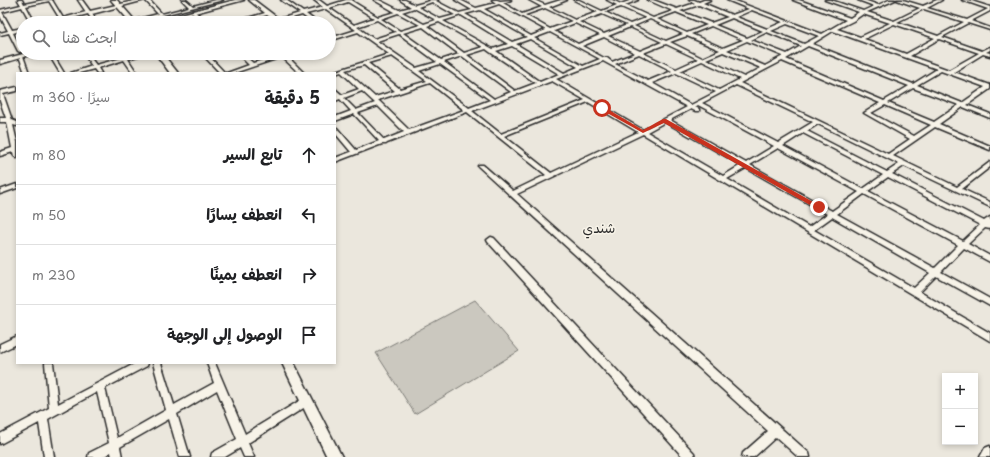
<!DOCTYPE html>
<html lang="ar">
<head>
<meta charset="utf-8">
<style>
	body { margin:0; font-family:"Playpen Sans","Playpen Sans Arabic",sans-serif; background:#f2f2f2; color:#202124; direction:rtl }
	.controls { position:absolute; right:12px; bottom:12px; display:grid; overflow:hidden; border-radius:0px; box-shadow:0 2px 6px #0003 }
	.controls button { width:36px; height:36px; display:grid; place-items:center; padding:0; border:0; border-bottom:1px solid #e0e0e0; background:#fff; color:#202124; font:20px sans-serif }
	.stop { position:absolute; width:12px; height:12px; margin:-9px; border:3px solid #c8321e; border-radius:50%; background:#fff }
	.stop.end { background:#c8321e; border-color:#fff; box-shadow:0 1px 4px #0008 }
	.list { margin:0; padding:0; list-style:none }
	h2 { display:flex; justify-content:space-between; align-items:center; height:52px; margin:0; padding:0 16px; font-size:17px }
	h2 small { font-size:13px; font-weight:400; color:#757577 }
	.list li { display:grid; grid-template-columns:26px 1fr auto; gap:12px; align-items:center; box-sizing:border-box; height:60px; padding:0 16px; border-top:1px solid #e0e0e0 }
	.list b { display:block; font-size:15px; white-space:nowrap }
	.list em { font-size:13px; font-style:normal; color:#757577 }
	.icon { flex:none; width:22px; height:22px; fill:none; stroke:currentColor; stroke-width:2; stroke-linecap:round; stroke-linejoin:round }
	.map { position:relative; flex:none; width:990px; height:457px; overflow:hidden; direction:ltr }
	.search { position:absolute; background:#fff; box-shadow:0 2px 6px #0003; left:16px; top:16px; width:320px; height:44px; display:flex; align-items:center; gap:10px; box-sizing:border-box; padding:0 14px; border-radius:22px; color:#757577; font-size:15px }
	.panel { position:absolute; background:#fff; box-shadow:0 2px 6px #0003; left:16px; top:72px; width:320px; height:292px; border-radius:0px; direction:rtl }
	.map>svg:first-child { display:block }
	.green { fill:#cbc8bf; stroke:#7b7a75 }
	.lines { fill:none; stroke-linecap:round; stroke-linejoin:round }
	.minor-casing { stroke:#2b2b2b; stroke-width:3 }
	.tertiary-casing { stroke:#2b2b2b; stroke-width:3 }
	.secondary-casing { stroke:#2b2b2b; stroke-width:3 }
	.minor { fill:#f7f3e8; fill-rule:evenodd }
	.tertiary { fill:#f7f3e8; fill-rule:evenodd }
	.secondary { fill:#f7f3e8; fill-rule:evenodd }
	.route { fill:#c8321e }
	.labels { text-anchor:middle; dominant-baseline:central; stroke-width:3; stroke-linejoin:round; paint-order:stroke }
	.quarter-label { font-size:14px; fill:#2b2b2b; stroke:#f7f3e8 }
</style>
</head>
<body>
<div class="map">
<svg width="990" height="457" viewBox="0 0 990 457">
	<rect width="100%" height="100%" fill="#ebe7dd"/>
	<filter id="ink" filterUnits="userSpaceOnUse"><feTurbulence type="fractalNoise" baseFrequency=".025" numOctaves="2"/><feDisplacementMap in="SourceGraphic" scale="8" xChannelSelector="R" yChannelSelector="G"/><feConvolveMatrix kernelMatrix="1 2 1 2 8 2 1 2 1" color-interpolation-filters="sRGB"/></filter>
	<g filter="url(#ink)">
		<path class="green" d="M 475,300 L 519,351 L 415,414 L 376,353 Z"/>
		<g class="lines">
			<defs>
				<path id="minor" d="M 18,0 L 22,0 L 24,4 L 44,0 L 52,0 L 63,18 L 86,12 L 78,0 L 82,0 L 90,11 L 138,0 L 145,0 L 92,14 L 98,23 L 94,23 L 88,14 L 65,20 L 66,22 L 65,23 L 62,23 L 61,21 L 52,23 L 45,23 L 60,19 L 49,1 L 26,6 L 35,23 L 31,23 L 22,7 L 2,12 L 12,30 L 23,28 L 23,30 L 13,33 L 22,51 L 20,52 L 18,51 L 9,33 L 0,35 L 0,33 L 8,31 L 0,16 L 0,10 L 21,5 Z
					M 145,0 L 149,0 L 162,14 L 189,7 L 182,0 L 186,0 L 193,6 L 216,0 L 223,0 L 131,23 L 131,21 L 158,14 Z
					M 249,0 L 254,0 L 279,19 L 300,13 L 281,0 L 286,0 L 303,12 L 323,7 L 314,0 L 319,0 L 327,6 L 346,0 L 353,0 L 352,1 L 378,17 L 395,12 L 374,0 L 379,0 L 399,10 L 411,7 L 400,0 L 405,0 L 415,5 L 430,1 L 429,0 L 438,0 L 436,1 L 459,13 L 472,10 L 455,0 L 460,0 L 476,8 L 496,3 L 492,0 L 497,0 L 500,1 L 511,0 L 503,3 L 522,14 L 542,7 L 529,0 L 534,0 L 545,5 L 561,0 L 567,0 L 549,7 L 575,20 L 598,12 L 574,0 L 579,0 L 602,11 L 617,5 L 607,0 L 612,0 L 621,4 L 632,0 L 638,0 L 625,5 L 653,18 L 673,11 L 648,0 L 653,0 L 677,9 L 695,3 L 689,0 L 694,0 L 699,2 L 704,0 L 710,0 L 703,3 L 732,15 L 749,9 L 727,0 L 733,0 L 822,34 L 846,20 L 793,0 L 799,0 L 850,18 L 859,12 L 825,0 L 831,0 L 863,11 L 874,6 L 858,0 L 864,0 L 878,5 L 889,0 L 895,0 L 867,12 L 894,21 L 920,8 L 897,0 L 903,0 L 923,6 L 937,0 L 942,0 L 927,8 L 967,20 L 988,9 L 962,0 L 968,0 L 990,7 L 990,11 L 971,21 L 990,28 L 990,30 L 968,23 L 942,37 L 982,51 L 990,47 L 990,50 L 986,52 L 990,53 L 990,56 L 983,54 L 954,72 L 990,85 L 990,89 L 967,105 L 990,114 L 990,118 L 963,107 L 939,124 L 990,146 L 990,150 L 935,127 L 893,156 L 957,187 L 990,162 L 990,167 L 962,189 L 990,202 L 990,207 L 904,166 L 892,174 L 984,221 L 990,217 L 990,229 L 985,228 L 968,244 L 990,256 L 990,262 L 964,248 L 941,272 L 990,299 L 990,306 L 936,276 L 920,292 L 990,333 L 990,341 L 643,134 L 517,194 L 809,453 L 810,457 L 798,457 L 776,437 L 754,457 L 742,457 L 743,453 L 768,431 L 478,166 L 479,165 L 483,165 L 513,191 L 546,175 L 467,112 L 387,143 L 386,144 L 382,144 L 335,162 L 335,158 L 351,152 L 335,133 L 335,127 L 337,128 L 356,150 L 379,141 L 354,114 L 335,121 L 335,117 L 351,111 L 340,99 L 335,101 L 335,97 L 337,96 L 335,94 L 335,89 L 342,95 L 359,89 L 341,72 L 335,74 L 330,73 L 389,54 L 358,32 L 329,41 L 329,39 L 333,37 L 329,34 L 329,31 L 337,36 L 356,30 L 326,9 L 306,14 L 318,23 L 313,23 L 302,15 L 282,21 L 283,23 L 278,23 L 267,15 L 238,23 L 231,23 L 265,13 ZM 348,2 L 374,18 L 354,25 L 329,8 ZM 432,2 L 455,15 L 440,19 L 418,7 ZM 499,4 L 546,30 L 531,36 L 484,9 ZM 699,5 L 728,17 L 711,23 L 680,11 ZM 621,7 L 646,18 L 630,24 L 605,12 ZM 414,8 L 436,20 L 424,24 L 402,12 ZM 545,8 L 572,21 L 550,29 L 525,15 ZM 924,9 L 964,22 L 938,36 L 897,22 ZM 480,10 L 527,37 L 512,42 L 465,14 ZM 752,10 L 783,22 L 767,29 L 736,17 ZM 676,12 L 707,25 L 687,33 L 657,19 ZM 398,13 L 420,25 L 400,31 L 381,19 ZM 602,14 L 627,25 L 604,34 L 579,22 ZM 863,14 L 890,23 L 860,37 L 837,29 L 853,21 ZM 461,15 L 508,44 L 493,49 L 443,21 ZM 732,18 L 763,31 L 747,38 L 715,25 ZM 650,19 L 683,34 L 666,41 L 634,26 ZM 377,20 L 396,32 L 374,39 L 357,27 ZM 439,22 L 483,47 L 464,53 L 427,26 ZM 575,23 L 600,35 L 578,44 L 554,31 ZM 787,24 L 819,36 L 804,44 L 771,31 ZM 894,24 L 935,38 L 906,54 L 864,39 ZM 711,26 L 743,40 L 723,48 L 691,34 ZM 423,27 L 459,54 L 441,60 L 403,33 ZM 630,27 L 662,42 L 640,51 L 608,36 ZM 833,31 L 937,69 L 913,84 L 812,44 ZM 550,32 L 600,59 L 583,66 L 534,38 ZM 767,32 L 801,46 L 787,54 L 751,40 ZM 399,34 L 437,62 L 416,68 L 377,41 ZM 687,36 L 720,50 L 702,58 L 670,42 ZM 604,37 L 635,53 L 612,62 L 607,58 L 604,58 L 582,46 ZM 530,39 L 578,67 L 564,73 L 516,44 ZM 939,39 L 979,53 L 949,70 L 910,56 ZM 747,41 L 783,56 L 765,66 L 727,50 ZM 666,44 L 698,59 L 676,69 L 643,53 ZM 512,46 L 559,74 L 540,82 L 496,51 ZM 808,46 L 909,86 L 884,101 L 786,59 ZM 486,49 L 490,52 L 536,83 L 515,91 L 467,55 ZM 723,52 L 761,68 L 744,77 L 706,59 ZM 639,54 L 672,71 L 648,81 L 615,64 ZM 392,56 L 427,81 L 400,89 L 368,63 ZM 462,56 L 511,92 L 494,99 L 444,62 ZM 603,61 L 687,107 L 643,130 L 556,79 ZM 702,61 L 740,79 L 719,90 L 680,71 ZM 782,61 L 880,103 L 864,113 L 910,139 L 888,154 L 740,83 ZM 440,64 L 490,100 L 469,108 L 419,71 ZM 364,65 L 395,91 L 375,97 L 345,70 ZM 941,71 L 985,87 L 962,103 L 917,85 ZM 676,73 L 716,92 L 691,105 L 652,83 ZM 552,81 L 585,100 L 501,134 L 472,111 ZM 430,83 L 464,110 L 409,130 L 378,100 ZM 736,85 L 813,122 L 778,143 L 702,103 ZM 913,88 L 959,105 L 934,122 L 888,103 ZM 362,91 L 375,103 L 356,110 L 344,98 ZM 588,102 L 638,132 L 551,173 L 504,136 ZM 698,105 L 774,146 L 746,163 L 670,120 L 691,109 L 695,111 L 699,111 L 699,109 L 695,107 ZM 885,105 L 931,125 L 914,136 L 871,113 ZM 378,106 L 404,132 L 384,140 L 358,113 ZM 665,122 L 741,165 L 723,176 L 647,132 ZM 818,124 L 899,164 L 887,172 L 807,131 ZM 803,133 L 883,175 L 863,189 L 783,146 ZM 778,148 L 859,192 L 832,211 L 750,165 ZM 746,168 L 827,214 L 809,227 L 727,179 ZM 888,177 L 980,225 L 963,241 L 868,191 ZM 864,194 L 958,245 L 935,268 L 837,214 ZM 832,217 L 930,273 L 914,288 L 814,230 Z
					M 192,11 L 194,11 L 208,23 L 203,23 L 192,13 Z
					M 167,17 L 169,17 L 175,23 L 171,23 L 167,19 Z
					M 48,53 L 52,53 L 64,73 L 60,73 Z
					M 83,53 L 87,53 L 96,65 L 122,58 L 119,53 L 123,53 L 126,57 L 140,53 L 147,53 L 128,59 L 137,73 L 133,73 L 124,60 L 98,68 L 101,73 L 97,73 L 94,69 L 79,73 L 71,73 L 92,66 Z
					M 161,53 L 168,53 L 162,56 L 158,56 L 158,54 Z
					M 201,53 L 206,53 L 225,73 L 220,73 Z
					M 237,53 L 242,53 L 253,63 L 280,55 L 279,53 L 292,53 L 287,56 L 304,73 L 299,73 L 282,57 L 234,73 L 227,73 L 249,65 Z
					M 19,55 L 23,56 L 29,73 L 25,73 L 19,56 Z
					M 17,87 L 17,91 L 3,94 L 12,120 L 17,122 L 17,126 L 13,125 L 17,142 L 17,158 L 14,156 L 13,152 L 0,156 L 0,152 L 12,148 L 7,122 L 0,122 L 0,118 L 6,118 L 0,101 L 0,91 Z
					M 17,184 L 17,188 L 0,194 L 0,190 Z
					M 491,237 L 494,238 L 694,453 L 695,457 L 683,457 L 488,242 L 487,240 Z
					M 17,336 L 17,344 L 0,352 L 0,344 Z
					M 45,363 L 53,363 L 58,404 L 136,363 L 148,363 L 147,366 L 105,388 L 117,438 L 166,410 L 153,363 L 161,363 L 174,405 L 214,383 L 207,363 L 215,363 L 245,434 L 304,398 L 307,397 L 310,398 L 312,401 L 310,404 L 248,443 L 254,457 L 244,457 L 240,448 L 225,457 L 211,457 L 212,453 L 237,439 L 217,390 L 177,414 L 190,457 L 180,457 L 169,419 L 120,447 L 122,457 L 112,457 L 111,452 L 103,457 L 88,457 L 89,453 L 109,443 L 97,392 L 48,419 L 54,457 L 44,457 L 39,423 L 0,444 L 0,434 L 49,408 Z"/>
				<path id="tertiary" d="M 235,0 L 244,0 L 157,23 L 147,23 Z
					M 27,53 L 37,53 L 0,64 L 0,60 Z
					M 990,446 L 990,457 L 980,457 L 985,448 Z"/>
				<path id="secondary" d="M 111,0 L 117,0 L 137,23 L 131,23 Z
					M 155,53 L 162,53 L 178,73 L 170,73 Z
					M 282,363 L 294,363 L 342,457 L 327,457 Z"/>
			</defs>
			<use href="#minor" class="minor-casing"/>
			<use href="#tertiary" class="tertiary-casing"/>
			<use href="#secondary" class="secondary-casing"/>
			<use href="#minor" class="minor"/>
			<use href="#tertiary" class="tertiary"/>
			<use href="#secondary" class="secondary"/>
		</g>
	</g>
	<path class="route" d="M 600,107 L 604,107 L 643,130 L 663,119 L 666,119 L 822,207 L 817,209 L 664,123 L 643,133 L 600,109 Z"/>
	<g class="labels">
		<g class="quarter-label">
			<text x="599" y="227">شندي</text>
		</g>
	</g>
</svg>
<div class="controls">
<button>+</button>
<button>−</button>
</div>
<div class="stop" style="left:602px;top:108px"></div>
<div class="stop end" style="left:819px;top:207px"></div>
<div class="search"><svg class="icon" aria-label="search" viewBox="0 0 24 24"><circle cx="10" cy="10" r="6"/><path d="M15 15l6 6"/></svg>ابحث هنا</div>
<section class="panel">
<h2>5 دقيقة<small>سيرًا · 360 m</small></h2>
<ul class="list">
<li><svg class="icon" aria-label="ahead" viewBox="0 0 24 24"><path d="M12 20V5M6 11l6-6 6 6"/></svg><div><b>تابع السير</b></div><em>80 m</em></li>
<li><svg class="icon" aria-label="left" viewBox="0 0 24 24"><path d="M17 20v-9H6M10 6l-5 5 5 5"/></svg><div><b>انعطف يسارًا</b></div><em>50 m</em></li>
<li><svg class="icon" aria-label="right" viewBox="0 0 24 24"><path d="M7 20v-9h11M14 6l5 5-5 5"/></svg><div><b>انعطف يمينًا</b></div><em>230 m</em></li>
<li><svg class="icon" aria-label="arrive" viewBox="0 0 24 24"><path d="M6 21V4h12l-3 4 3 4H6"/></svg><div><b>الوصول إلى الوجهة</b></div></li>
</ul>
</section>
</div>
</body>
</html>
